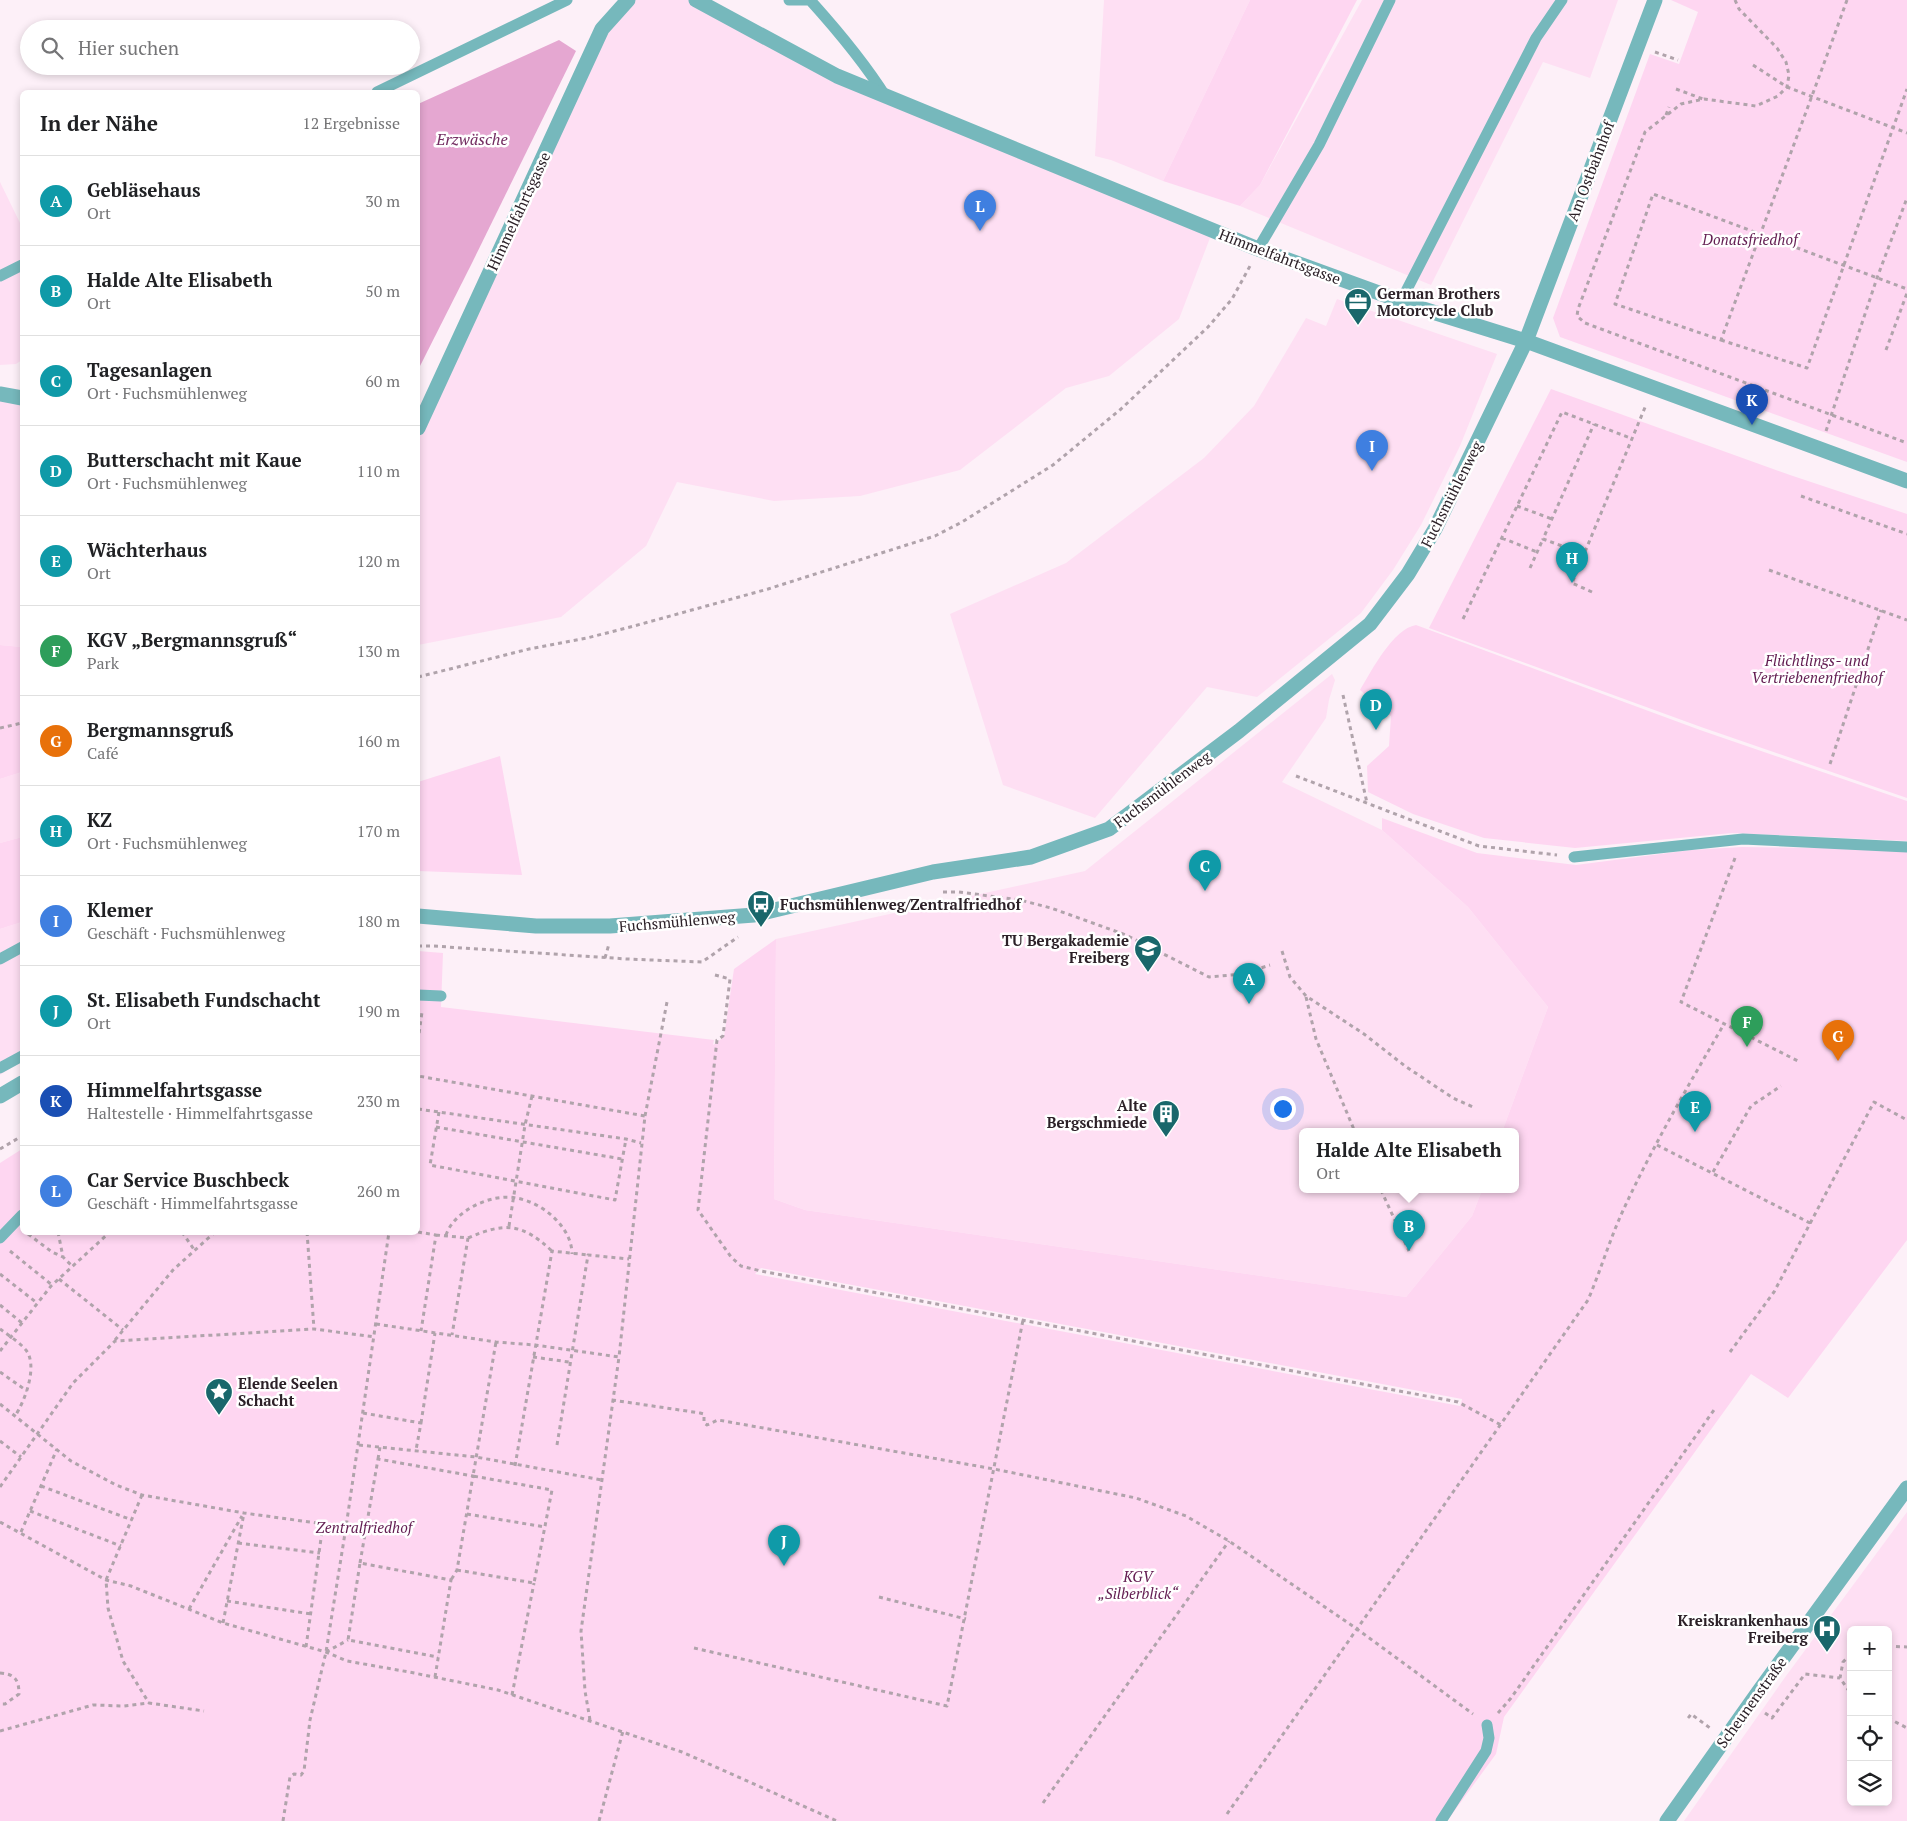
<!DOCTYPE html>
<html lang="de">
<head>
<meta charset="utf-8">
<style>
	body { margin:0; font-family:"PT Serif",serif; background:#f2f2f2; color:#202124 }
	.controls { position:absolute; right:15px; bottom:15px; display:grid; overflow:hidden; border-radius:8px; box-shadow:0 2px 8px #0003 }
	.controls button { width:45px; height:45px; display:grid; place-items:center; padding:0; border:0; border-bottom:1px solid #e0e0e0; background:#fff; color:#202124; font:25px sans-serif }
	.you { position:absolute; left:1282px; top:1108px; width:18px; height:18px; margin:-12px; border:4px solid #fff; border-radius:50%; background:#1a73e8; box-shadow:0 0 0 8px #1a73e833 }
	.badge { display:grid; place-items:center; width:32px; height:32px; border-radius:50%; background:#19676b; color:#fff; font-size:16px; font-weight:700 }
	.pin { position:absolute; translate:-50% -41px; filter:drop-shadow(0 1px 2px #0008) }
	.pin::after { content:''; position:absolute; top:26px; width:18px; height:15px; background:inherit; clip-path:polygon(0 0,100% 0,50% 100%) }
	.popup { position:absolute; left:1299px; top:1128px; width:220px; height:65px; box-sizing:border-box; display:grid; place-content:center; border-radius:8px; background:#fff; filter:drop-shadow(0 1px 4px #0005); font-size:16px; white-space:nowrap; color:#757577 }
	.popup b { font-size:19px; color:#202124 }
	.popup::after { content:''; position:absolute; left:50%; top:100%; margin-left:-10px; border:10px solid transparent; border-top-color:#fff }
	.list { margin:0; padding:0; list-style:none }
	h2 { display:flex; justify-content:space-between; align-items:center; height:65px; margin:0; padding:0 20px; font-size:21px }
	h2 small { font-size:16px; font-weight:400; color:#757577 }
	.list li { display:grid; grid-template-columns:32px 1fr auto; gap:15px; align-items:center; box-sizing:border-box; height:90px; padding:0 20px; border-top:1px solid #e0e0e0 }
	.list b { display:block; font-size:19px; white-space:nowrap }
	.list p { margin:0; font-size:16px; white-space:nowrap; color:#757577 }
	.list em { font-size:16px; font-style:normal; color:#757577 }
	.icon { flex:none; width:28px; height:28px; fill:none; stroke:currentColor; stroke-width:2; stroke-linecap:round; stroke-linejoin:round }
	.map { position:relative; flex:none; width:1907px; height:1821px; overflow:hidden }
	.search { position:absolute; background:#fff; box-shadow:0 2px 8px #0003; left:20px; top:20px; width:400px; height:55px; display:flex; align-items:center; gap:12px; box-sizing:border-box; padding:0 18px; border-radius:28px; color:#757577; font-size:19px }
	.panel { position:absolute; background:#fff; box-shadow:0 2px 8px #0003; left:20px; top:90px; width:400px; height:1145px; border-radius:8px }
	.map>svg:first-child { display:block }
	.built { fill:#fedff3; fill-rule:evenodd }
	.green { fill:#fed6f1; fill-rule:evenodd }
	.water { fill:#e5a7d1 }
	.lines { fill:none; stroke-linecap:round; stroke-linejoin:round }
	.path { stroke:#b0a3ab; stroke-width:3; stroke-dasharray:4 4; stroke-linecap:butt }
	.lane { stroke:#76b8bc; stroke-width:11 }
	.street { stroke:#76b8bc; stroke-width:15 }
	.labels { text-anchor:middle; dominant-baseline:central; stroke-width:5; stroke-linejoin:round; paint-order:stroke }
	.street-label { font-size:15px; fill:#2c2128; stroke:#fff }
	.park-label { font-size:15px; font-style:italic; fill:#621c51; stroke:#fff }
	.poi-label { font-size:15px; font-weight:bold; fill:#2c2128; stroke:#fff; text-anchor:start }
	.water-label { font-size:16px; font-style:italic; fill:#732c61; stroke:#fff }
</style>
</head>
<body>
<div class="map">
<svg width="1907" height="1821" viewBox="0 0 1907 1821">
	<rect width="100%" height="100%" fill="#fdf0f8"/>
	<path class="built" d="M 628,0 L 696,0 L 837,76 L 1213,230 L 1179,319 L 1109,376 L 1066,388 L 960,470 L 860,496 L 774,501 L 677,482 L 646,546 L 561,617 L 418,645 L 418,428 L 602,29 Z
		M 1104,0 L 1250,0 L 1163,181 L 1111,160 L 1095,156 Z
		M 1362,0 L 1618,0 L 1590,78 L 1543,62 L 1431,285 L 1240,206 L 1260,185 Z
		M 0,182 L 22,227 L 22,360 L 16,364 L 0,365 Z
		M 1337,299 L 1497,354 L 1460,446 L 1421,525 L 1393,570 L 1361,613 L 1257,697 L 1207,687 L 1095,818 L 1003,785 L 950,614 L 1066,563 L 1204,458 L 1254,406 L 1306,318 L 1326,326 Z
		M 0,394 L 22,398 L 22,647 L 0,645 Z
		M 1332,674 L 1335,680 L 1329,700 L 1326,718 L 1282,782 L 1382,830 L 1468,907 L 1548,1007 L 1502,1132 L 1303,1132 L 1303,1190 L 1482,1190 L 1472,1216 L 1406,1297 L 805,1210 L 774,1199 L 776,939 L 1085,871 Z
		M 22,772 L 22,837 L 0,843 L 0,779 Z
		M 22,922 L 22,1060 L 0,1075 L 0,929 Z
		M 1907,1512 L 1907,1821 L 1684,1821 L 1786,1676 ZM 1851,1630 L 1888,1630 L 1888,1802 L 1851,1802 Z"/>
	<path class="green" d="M 1250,0 L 1357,0 L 1260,185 L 1240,206 L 1163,181 Z
		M 1671,0 L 1907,0 L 1907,462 L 1560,337 L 1553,318 L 1650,54 L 1679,64 L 1698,12 Z
		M 1551,389 L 1790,475 L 1907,514 L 1907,798 L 1701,727 L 1429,628 Z
		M 1416,625 L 1700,730 L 1907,801 L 1907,841 L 1732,833 L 1575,848 L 1484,838 L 1413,814 L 1368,792 L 1367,766 L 1389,746 L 1391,716 L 1360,690 C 1372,670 1393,629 1416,625 Z
		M 0,645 L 22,647 L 22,772 L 0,779 Z
		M 500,756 L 522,875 L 418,871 L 418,782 Z
		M 1382,818 L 1477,853 L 1576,865 L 1691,850 L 1742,847 L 1907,849 L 1907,1240 L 1788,1398 L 1751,1374 L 1504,1717 L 1496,1754 L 1447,1821 L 0,1821 L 0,1163 L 22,1149 L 22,1232 L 418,1232 L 418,951 L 443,953 L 441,1007 L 714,1040 L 713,1045 L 724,1037 L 734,969 L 776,939 L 774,1199 L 805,1210 L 1406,1297 L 1472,1216 L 1482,1190 L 1515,1190 L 1515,1132 L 1502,1132 L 1548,1007 L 1468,907 L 1382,830 ZM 761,1268 L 1462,1399 L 1462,1400 L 1460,1406 L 755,1274 Z
		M 22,837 L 22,922 L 0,929 L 0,843 Z"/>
	<path class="water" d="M 559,40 L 576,51 L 472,263 L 418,370 L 418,104 Z"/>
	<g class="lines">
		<path class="path" d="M 1735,0 L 1739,9 L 1777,48 L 1786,62 L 1789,75 L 1787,87 L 1778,96 L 1756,106 L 1704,99 L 1681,104 L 1645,132 L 1578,309 L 1577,316 L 1585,323 L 1907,443
			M 1847,0 C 1806,114 1763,226 1721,340 L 1615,304 L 1653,194 L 1907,289
			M 1655,52 L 1678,60
			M 1753,65 L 1787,87 L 1907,133
			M 1676,89 L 1703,99
			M 1666,115 L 1669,107
			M 1721,340 L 1807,368 L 1907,89
			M 1886,350 L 1907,293
			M 1826,431 L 1877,278 L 1907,198
			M 1801,496 L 1907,534
			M 1517,506 L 1552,519
			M 1502,538 L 1537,552
			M 1584,554 L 1543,539 L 1594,424
			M 1530,568 L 1543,539
			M 1769,570 L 1907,620
			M 1592,592 L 1572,583 L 1646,405
			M 1463,619 L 1562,412 L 1633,439
			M 418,677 L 529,649 L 587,638 L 634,626 L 768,589 L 935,536 L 962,522 L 1053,465 L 1121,409 L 1208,327 L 1232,299 L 1250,266
			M 1343,695 L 1367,803
			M 0,728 L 22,723
			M 1830,764 L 1881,610
			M 1296,776 L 1479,846 L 1557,855
			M 1735,858 L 1681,1002 L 1798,1061
			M 943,892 L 959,892 L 1020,900 L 1051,908 L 1126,935 L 1209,977 L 1242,974 L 1270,965
			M 418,946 L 433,946 L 627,959 L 702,962 L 738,937
			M 1282,951 L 1290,977 L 1306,996 L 1364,1034 L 1405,1066 L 1453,1098 L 1473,1107
			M 605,958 L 609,944
			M 715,975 L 730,979 L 723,1036 L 717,1040 L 698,1210 L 731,1257 L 741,1266 L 761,1271 L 1458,1402 L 1501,1425
			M 1306,997 L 1316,1039 L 1355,1132
			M 418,1041 L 422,1012
			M 418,1109 L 626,1139 L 641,1143
			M 439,1112 L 430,1165 L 615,1200 L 626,1139
			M 645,1116 L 667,1002
			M 436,1127 L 622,1159
			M 1657,1145 L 1810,1223
			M 0,1149 L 22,1136
			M 1713,1172 L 1751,1106 L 1781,1086
			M 1381,1190 L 1409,1251
			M 509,1226 L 525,1125 L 532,1096
			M 58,1232 L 63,1257 L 73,1267
			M 182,1232 L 195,1251
			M 307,1232 L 314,1329
			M 418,1232 L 436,1235 L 421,1331
			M 28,1234 L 52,1252 L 63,1257
			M 436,1235 L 468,1238 L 452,1335
			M 446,1235 C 454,1211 491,1193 516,1198 C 542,1202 572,1227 572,1254
			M 468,1238 C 505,1222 522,1223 552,1251
			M 10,1251 L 52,1285
			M 0,1274 L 37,1303
			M 59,1279 L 123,1330
			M 0,1305 L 22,1323
			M 376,1324 L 496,1342 L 535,1345 L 619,1357 L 645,1116 L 418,1076
			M 0,1329 C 8,1335 18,1341 25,1349 C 39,1364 25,1401 15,1416
			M 115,1340 L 173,1270 L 215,1232
			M 0,1351 L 51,1286 L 110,1232
			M 1730,1352 L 1774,1292 L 1874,1102 L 1907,1120
			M 533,1357 L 569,1362
			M 0,1372 L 27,1391
			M 612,1400 L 700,1413 L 704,1414 L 704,1423 L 707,1425 L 718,1420 L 994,1469 L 1136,1498 L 1186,1516 L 1229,1541 L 1357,1629 L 1473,1714
			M 0,1404 L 71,1461 L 116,1485 L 142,1495 L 244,1513 L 346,1527
			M 363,1413 L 421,1423 L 416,1450
			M 421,1423 L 435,1333
			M 0,1441 L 21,1457
			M 359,1445 L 476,1457 L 602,1480
			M 557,1445 L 588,1255 L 629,1259
			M 378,1459 L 380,1447
			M 515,1466 L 552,1251 L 588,1255
			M 41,1486 L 132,1520
			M 0,1487 L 73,1383 L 115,1341 L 314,1329 L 375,1337
			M 142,1495 L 106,1580 L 108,1608 L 123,1661 L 149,1703 L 204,1711
			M 30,1511 L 121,1546
			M 467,1514 L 545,1527
			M 0,1522 L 106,1580 L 131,1586 L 223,1623 L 326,1652 L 347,1661 L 409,1672 L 498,1690 L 682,1752 L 837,1821
			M 21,1532 L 57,1449
			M 238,1543 L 320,1553
			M 360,1563 L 378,1459 L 473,1476 L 457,1570 L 451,1580
			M 457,1570 L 534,1583 L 552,1490 L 473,1476 L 496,1342
			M 879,1597 L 966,1619
			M 227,1601 L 311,1614
			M 189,1609 L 242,1516
			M 223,1623 L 244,1513
			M 1888,1646 L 1907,1647
			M 306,1647 L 323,1524
			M 694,1648 L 947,1706 L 1023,1320
			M 326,1652 L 348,1640
			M 1851,1654 L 1843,1662 L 1840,1678 L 1851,1694
			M 0,1673 C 15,1674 19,1680 19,1694 L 5,1704 L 0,1704
			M 435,1677 L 451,1580 L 360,1563 L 348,1640 L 438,1657
			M 512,1695 L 534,1583
			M 1498,1713 L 1511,1698 L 1714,1410
			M 1765,1713 L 1772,1718 L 1805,1674 L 1840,1678
			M 1688,1716 L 1689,1717 L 1691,1714 L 1710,1728
			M 1888,1718 L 1907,1728
			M 590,1720 L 585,1691 L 581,1631 L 619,1357
			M 0,1731 L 93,1705 L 124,1706 L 149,1703
			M 1043,1803 L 1229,1541
			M 1227,1814 L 1588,1300 C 1600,1272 1609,1242 1621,1215 C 1651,1149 1688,1086 1724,1024
			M 283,1821 L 290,1777 L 294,1774 L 301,1775 L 304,1771 L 310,1720 L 326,1652 L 346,1527 L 389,1232
			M 599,1821 L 623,1731"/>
		<path class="lane" d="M 789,0 L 810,0 C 838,31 864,62 886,97
			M 377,92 L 567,0
			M 1258,249 L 1319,145 L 1390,0
			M 0,276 L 22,265
			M 1401,301 L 1536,38 L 1562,0
			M 1574,857 L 1743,839 L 1907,847
			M 0,959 L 22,947
			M 418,995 L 441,996
			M 0,1068 L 22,1056
			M 0,1238 L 22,1215
			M 1441,1821 L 1486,1751 L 1489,1738 L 1487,1725"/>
		<path class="street" d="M 696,0 L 837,76 L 1258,249 L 1423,309 L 1526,341 L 1907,481
			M 0,394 L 22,398
			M 418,428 L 602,29 L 628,0
			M 418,916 L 536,926 L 610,926 L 754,915 L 933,872 L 1031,857 L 1109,829 L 1239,731 L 1370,624 L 1408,574 L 1435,529 L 1526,341 L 1655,0
			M 0,1096 L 22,1083
			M 1667,1821 L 1759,1691 L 1907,1488"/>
	</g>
	<defs>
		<symbol id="office-pin" viewBox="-11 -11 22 30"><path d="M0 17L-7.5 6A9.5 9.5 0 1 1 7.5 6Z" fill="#19676b" stroke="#fff"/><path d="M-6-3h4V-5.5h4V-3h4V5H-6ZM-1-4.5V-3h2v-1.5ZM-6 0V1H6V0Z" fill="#fff"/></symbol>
		<symbol id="bus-pin" viewBox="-11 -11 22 30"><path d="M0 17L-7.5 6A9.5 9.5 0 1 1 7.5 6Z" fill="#19676b" stroke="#fff"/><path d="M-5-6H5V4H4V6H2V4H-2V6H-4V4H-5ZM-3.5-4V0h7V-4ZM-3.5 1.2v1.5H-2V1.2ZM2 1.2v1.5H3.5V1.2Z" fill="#fff"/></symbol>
		<symbol id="university-pin" viewBox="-11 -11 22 30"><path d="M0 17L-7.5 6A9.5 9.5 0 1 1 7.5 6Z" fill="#19676b" stroke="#fff"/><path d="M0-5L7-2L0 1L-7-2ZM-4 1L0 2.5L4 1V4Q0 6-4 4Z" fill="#fff"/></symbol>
		<symbol id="building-pin" viewBox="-11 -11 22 30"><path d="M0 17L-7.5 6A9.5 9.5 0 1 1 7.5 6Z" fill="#19676b" stroke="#fff"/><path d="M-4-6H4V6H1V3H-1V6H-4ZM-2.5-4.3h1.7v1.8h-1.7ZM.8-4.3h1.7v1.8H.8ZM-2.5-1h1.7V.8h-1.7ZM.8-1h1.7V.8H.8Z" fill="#fff"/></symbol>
		<symbol id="sight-pin" viewBox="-11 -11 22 30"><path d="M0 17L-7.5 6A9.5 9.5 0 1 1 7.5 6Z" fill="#19676b" stroke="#fff"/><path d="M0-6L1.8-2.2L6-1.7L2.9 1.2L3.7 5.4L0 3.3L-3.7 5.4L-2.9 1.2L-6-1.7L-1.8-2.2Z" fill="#fff"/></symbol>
		<symbol id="hospital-pin" viewBox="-11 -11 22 30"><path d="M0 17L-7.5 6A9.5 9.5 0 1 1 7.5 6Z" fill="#19676b" stroke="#fff"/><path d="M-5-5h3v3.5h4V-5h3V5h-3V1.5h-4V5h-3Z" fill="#fff"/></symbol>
	</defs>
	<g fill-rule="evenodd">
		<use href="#office-pin" x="1342" y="286" width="32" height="43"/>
		<use href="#bus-pin" x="745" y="888" width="32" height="43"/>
		<use href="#university-pin" x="1132" y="933" width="32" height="43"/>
		<use href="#building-pin" x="1150" y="1098" width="32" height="43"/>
		<use href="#sight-pin" x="203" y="1376" width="32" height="43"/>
		<use href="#hospital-pin" x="1811" y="1613" width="32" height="43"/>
	</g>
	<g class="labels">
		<g class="street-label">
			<text transform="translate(1590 171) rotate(-69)">Am Ostbahnhof</text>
			<text transform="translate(518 211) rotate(-65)">Himmelfahrtsgasse</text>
			<text transform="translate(1280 256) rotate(21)">Himmelfahrtsgasse</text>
			<text transform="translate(1451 494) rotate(-63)">Fuchsmühlenweg</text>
			<text transform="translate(1162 789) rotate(-37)">Fuchsmühlenweg</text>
			<text transform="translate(677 921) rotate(-5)">Fuchsmühlenweg</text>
			<text transform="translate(1751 1702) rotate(-54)">Scheunenstraße</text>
		</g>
		<g class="park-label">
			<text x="1750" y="239">Donatsfriedhof</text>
			<text x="1817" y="660">Flüchtlings- und<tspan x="1817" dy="17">Vertriebenenfriedhof</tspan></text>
			<text x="364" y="1527">Zentralfriedhof</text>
			<text x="1138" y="1576">KGV<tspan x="1138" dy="17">„Silberblick“</tspan></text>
		</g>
		<g class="poi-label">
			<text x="1377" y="293">German Brothers<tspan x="1377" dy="17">Motorcycle Club</tspan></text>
			<text x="780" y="904">Fuchsmühlenweg/Zentralfriedhof</text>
			<text x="1129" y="940" text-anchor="end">TU Bergakademie<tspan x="1129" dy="17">Freiberg</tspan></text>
			<text x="1147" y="1105" text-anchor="end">Alte<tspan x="1147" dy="17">Bergschmiede</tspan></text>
			<text x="238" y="1383">Elende Seelen<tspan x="238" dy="17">Schacht</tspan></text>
			<text x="1808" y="1620" text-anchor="end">Kreiskrankenhaus<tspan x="1808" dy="17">Freiberg</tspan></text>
		</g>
		<g class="water-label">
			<text x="472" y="139">Erzwäsche</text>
		</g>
	</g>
</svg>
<div class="controls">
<button>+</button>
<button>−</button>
<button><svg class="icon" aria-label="locate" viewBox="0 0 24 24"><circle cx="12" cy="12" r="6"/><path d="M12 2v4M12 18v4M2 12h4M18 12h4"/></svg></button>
<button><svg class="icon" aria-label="layers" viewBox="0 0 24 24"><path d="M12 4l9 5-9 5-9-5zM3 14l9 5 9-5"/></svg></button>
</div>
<div class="you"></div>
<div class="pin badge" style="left:1249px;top:1004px;background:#0f9aa8">A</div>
<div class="pin badge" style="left:1409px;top:1251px;background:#0f9aa8">B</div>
<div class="popup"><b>Halde Alte Elisabeth</b>Ort</div>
<div class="pin badge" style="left:1205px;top:891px;background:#0f9aa8">C</div>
<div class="pin badge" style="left:1376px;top:730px;background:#0f9aa8">D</div>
<div class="pin badge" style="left:1695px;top:1132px;background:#0f9aa8">E</div>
<div class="pin badge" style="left:1747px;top:1047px;background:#2e9e5b">F</div>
<div class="pin badge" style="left:1838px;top:1061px;background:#e8710a">G</div>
<div class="pin badge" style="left:1572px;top:583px;background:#0f9aa8">H</div>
<div class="pin badge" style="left:1372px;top:471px;background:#3f7fe0">I</div>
<div class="pin badge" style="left:784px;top:1566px;background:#0f9aa8">J</div>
<div class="pin badge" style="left:1752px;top:425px;background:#1a4fb4">K</div>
<div class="pin badge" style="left:980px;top:231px;background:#3f7fe0">L</div>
<div class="search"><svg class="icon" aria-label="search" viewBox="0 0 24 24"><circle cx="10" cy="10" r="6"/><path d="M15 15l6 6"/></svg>Hier suchen</div>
<section class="panel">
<h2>In der Nähe<small>12 Ergebnisse</small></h2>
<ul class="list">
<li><span class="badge" style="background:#0f9aa8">A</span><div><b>Gebläsehaus</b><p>Ort</p></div><em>30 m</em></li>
<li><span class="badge" style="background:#0f9aa8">B</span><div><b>Halde Alte Elisabeth</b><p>Ort</p></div><em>50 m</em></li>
<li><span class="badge" style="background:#0f9aa8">C</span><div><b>Tagesanlagen</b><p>Ort · Fuchsmühlenweg</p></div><em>60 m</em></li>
<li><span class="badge" style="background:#0f9aa8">D</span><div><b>Butterschacht mit Kaue</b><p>Ort · Fuchsmühlenweg</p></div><em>110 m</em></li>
<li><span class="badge" style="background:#0f9aa8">E</span><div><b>Wächterhaus</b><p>Ort</p></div><em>120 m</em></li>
<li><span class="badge" style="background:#2e9e5b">F</span><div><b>KGV „Bergmannsgruß“</b><p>Park</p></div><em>130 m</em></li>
<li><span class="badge" style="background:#e8710a">G</span><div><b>Bergmannsgruß</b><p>Café</p></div><em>160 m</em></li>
<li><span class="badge" style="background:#0f9aa8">H</span><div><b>KZ</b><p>Ort · Fuchsmühlenweg</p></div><em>170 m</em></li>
<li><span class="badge" style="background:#3f7fe0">I</span><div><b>Klemer</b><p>Geschäft · Fuchsmühlenweg</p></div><em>180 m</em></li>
<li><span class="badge" style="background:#0f9aa8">J</span><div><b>St. Elisabeth Fundschacht</b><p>Ort</p></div><em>190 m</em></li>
<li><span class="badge" style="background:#1a4fb4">K</span><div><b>Himmelfahrtsgasse</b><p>Haltestelle · Himmelfahrtsgasse</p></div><em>230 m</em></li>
<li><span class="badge" style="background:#3f7fe0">L</span><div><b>Car Service Buschbeck</b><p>Geschäft · Himmelfahrtsgasse</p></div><em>260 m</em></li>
</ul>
</section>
</div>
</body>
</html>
